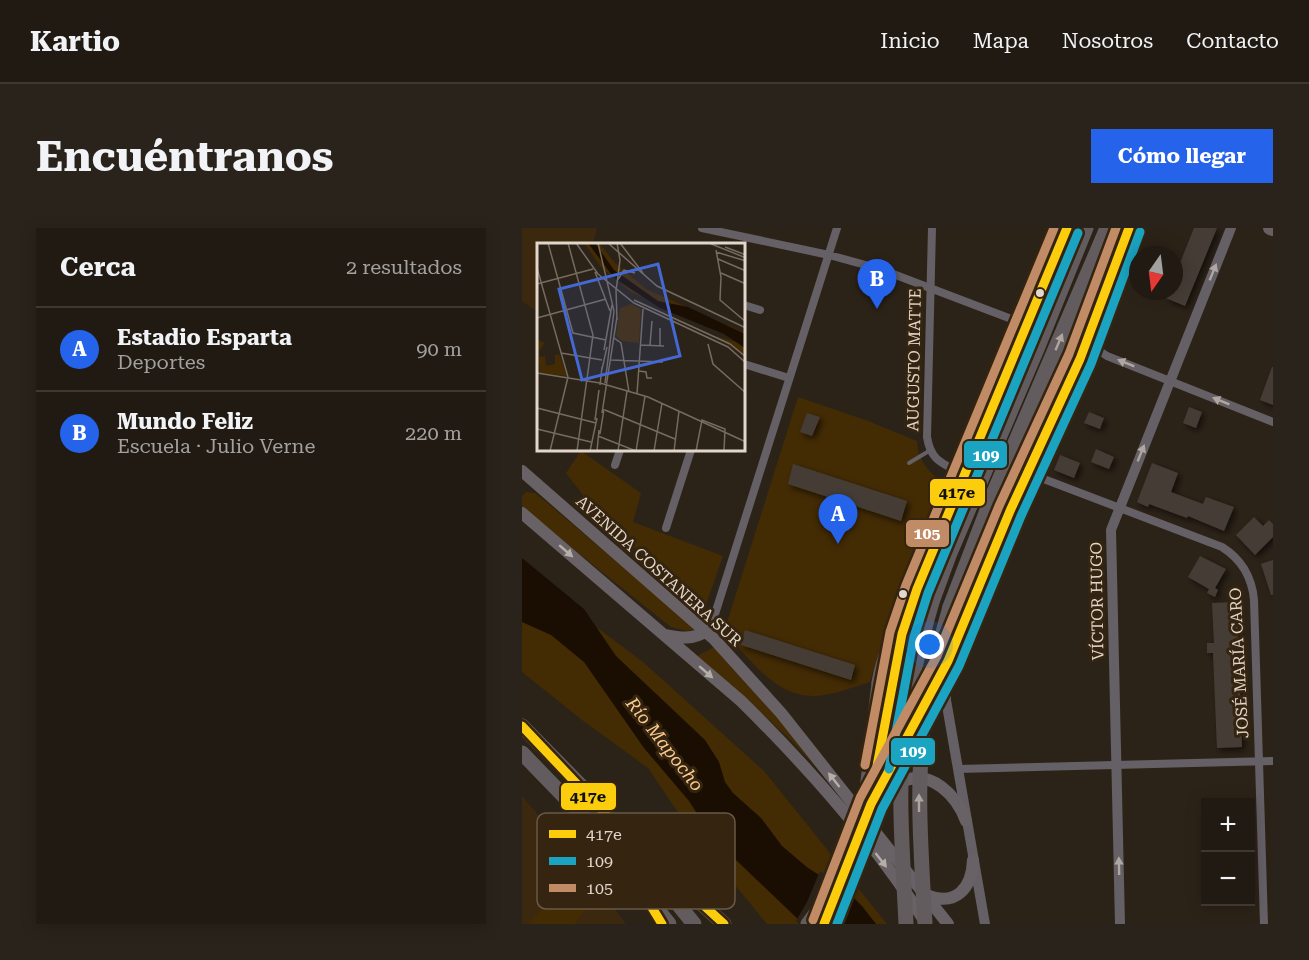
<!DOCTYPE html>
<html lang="es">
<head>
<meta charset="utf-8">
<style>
	body { margin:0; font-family:"Roboto Serif",serif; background:#29231b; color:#f1f3f6 }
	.controls { position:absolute; right:18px; bottom:18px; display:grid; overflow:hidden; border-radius:0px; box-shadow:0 3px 15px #0003 }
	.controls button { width:54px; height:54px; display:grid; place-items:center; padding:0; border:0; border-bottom:2px solid #3e3832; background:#211a12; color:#f1f3f6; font:30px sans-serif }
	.compass { position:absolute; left:607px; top:18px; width:54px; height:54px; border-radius:50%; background:#211a12; box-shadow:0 3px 15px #0003; rotate:194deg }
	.you { position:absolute; left:408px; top:417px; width:21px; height:21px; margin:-15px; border:4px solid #fff; border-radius:50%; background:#1a73e8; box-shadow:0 0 0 9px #1a73e833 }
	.badge { display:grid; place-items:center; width:39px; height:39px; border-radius:50%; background:#2563eb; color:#fff; font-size:20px; font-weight:700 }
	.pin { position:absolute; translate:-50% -50px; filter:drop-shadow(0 2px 3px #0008) }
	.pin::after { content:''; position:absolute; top:32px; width:21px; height:18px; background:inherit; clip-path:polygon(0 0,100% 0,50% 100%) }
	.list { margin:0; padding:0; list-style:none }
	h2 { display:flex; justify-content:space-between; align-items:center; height:78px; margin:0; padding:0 24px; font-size:26px }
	h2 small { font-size:20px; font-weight:400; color:#a2a19f }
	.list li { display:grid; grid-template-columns:39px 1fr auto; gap:18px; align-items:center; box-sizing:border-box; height:84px; padding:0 24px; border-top:2px solid #3e3832 }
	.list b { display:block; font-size:22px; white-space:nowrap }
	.list p { margin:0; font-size:20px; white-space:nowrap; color:#a2a19f }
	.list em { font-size:20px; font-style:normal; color:#a2a19f }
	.map { position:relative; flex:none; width:751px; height:696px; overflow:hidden; border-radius:0px }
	header { display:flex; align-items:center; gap:36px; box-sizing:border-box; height:84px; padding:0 30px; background:#211a12; border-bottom:2px solid #3e3832 }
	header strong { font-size:28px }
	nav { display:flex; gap:33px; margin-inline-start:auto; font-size:21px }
	.intro { display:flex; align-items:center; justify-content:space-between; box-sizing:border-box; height:144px; padding:0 36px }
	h1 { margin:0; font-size:42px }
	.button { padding:15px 27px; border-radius:0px; background:#2563eb; color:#fff; font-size:21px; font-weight:700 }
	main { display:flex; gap:36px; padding:0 36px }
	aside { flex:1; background:#211a12; border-radius:0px; box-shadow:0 3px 15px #0003 }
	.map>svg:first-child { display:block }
	.built { fill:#3b280f }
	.green { fill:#432b04 }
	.water { fill:#1a0e02 }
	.pier { fill:#2c2318 }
	.building { fill:#453d35; filter:url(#shadow) }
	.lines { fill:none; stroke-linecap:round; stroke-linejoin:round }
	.service { stroke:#656065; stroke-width:4 }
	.minor { stroke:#656065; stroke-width:8 }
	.tertiary { stroke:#656065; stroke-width:10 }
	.secondary { stroke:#686266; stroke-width:12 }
	.primary { stroke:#685f63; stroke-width:14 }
	.motorway { stroke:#635c5e; stroke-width:15 }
	.secondary-bridge { stroke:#686266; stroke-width:12 }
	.motorway-bridge { stroke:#635c5e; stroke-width:15 }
	.bus-1-casing { stroke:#342410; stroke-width:14 }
	.bus-2-casing { stroke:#342410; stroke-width:14 }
	.bus-3-casing { stroke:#342410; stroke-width:14 }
	.bus-1 { stroke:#fccd0d; stroke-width:9 }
	.bus-2 { stroke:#1aa4c2; stroke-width:9 }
	.bus-3 { stroke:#c18c65; stroke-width:9 }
	.oneway { fill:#b0a7a2 }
	.oneway2 { fill:#afa69f }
	.oneway3 { fill:#b7aea8 }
	.bus-dot { fill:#e2d7cb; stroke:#342410; stroke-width:2 }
	.labels { text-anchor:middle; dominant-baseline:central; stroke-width:6; stroke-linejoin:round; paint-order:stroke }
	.street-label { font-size:16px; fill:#e2d7cb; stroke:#342410 }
	.water-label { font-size:18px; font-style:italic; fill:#facb8e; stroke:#342410 }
	.inset-road { fill:none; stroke:#756b60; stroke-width:1.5 }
	.view { fill:#4469d5; fill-opacity:0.15; stroke:#4469d5; stroke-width:3 }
	.inset-edge { fill:none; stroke:#e2d7cb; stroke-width:3 }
	.key { fill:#342410; stroke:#685a48; stroke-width:1.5 }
	.key-label { font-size:16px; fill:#e2d7cb }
	.line-badge { stroke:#342410; stroke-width:2 }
	.badge-label { font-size:16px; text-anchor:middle; font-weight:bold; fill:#fff }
	.pale-badge-label { font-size:16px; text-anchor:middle; font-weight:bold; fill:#111 }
</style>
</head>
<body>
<header>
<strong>Kartio</strong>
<nav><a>Inicio</a><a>Mapa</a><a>Nosotros</a><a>Contacto</a></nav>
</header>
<div class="intro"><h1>Encuéntranos</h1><a class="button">Cómo llegar</a></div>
<main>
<aside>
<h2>Cerca<small>2 resultados</small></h2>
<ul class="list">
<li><span class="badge">A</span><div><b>Estadio Esparta</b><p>Deportes</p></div><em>90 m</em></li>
<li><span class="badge">B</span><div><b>Mundo Feliz</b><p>Escuela · Julio Verne</p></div><em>220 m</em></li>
</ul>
</aside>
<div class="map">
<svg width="751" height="696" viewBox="0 0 751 696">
	<defs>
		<filter id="shadow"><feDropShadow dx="3" dy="3" stdDeviation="3" flood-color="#0009"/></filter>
	</defs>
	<rect width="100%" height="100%" fill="#2c2318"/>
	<path class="built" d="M 0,0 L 75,0 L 71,16 L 16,16 L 16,84 L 0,73 Z
		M 0,568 L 60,638 L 104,696 L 0,696 Z"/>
	<path class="green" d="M 276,169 L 346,193 L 395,213 C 396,237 410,244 426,261 L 356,428 L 348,454 C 331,459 312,467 294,468 C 253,470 228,430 202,404 Z
		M 59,223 L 119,265 L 111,294 L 201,328 L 181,385 L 71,280 L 44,245 Z
		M 4,264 L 13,265 L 23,273 L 174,401 L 165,403 L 149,399 L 0,280 L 0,268 Z
		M 0,339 L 37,371 L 121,434 L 242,543 L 365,696 L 245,696 L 170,605 L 126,540 L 60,492 L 0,444 Z
		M 194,418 L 299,539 L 322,570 L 268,511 L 175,428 Z
		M 42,653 L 69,675 L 52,696 L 7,696 Z"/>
	<path class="water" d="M 0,330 L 62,381 L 94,428 L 183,512 L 197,534 L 203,554 L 211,565 L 239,590 L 260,618 L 286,640 L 329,667 L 340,678 L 354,696 L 281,696 L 190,609 L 167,573 L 122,520 L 62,434 L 29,407 L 0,394 Z"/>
	<path class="pier" d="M 298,643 L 330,664 L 318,696 L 277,696 L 274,693 L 285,674 Z"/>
	<path class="building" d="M 672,0 L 695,0 L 663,78 L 644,70 L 647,63 L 652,63 L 652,50 Z
		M 750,139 L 751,139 L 751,177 L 738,172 Z
		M 667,179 L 680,184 L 674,200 L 661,195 Z
		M 567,184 L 582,190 L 578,201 L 562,195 Z
		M 285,185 L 298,189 L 290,208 L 278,204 Z
		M 574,221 L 592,229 L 587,241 L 569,234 Z
		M 538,227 L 558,235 L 552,250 L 532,242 Z
		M 630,235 L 656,245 L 649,264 L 681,276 L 684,269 L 712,279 L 702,303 L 666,288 L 665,290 L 627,276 L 626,279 L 615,274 Z
		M 271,236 L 385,273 L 379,293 L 266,256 Z
		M 732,289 L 741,298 L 747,292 L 751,296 L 751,309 L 733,327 L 714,307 Z
		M 678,328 L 704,341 L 693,360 L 696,362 L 693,369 L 685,365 L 687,361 L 666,349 Z
		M 751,332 L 751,367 L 749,367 L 739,336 Z
		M 715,374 L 720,519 L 695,520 L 691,425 L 685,425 L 685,415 L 692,415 L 690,375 Z
		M 223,402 L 333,437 L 329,452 L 219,417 Z"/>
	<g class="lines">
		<path class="service" d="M 387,235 L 407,223"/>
		<path class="minor" d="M 180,0 L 307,27 L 358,41 L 505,97
			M 410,0 L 405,209 C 409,234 421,235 442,247
			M 222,77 L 238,82
			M 567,109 L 576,122 L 585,128 L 751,194
			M 222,136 L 267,150
			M 93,237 L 98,222
			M 506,245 L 700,319 C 719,331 730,349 732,372 L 742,696
			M 144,300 L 169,222
			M 184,403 L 193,386 L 315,0
			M 436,541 L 751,533"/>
		<path class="tertiary" d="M 424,438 L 424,472 L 463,696
			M 598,696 L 589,302 L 709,0"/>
		<path class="secondary" d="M 585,54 L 607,0
			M 0,243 L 192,411 L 259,485 L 426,696
			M 0,285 L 219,473 C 286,539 351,612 402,692
			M 410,323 L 478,164 L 545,0
			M 144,407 C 158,410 171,412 184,403
			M 353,546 L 384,393
			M 349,576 L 426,433 L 488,283 L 558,131 L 578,76
			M 354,576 C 362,568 369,559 379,554 C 409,540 435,568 444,593
			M 405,667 C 434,679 450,660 451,632
			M 302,696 L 314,664"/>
		<path class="primary" d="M 748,0 L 751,1"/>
		<path class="motorway" d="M 520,174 L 588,48
			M 410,374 L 428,325 L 515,121 L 564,0
			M 428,379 L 472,264 L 585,0
			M 0,498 L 68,567 L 172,696
			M 0,525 L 61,588 L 147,696
			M 344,571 L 357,455
			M 129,629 L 202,696
			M 286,696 L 319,652"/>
		<path class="secondary-bridge" d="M 319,652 L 345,586"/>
		<path class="motorway-bridge" d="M 357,455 C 364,410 399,355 420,314
			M 341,594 L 344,571
			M 384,696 C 381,628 374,558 384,490 C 389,450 399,412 410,374
			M 403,696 C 399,623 393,550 404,477 C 409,444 419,412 428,379"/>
		<defs>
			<path id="bus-1" d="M 0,498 L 88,591 L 202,696
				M 355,538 L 380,406 L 395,361 L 545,0
				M 82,614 L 112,650 L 140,696
				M 302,696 L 349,576 L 426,433 L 488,283 L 558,131 L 607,0"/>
			<path id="bus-2" d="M 367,541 L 392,409 L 406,365 L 556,5
				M 315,696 L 360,581 L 437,438 L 499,288 L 569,136 L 618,4"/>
			<path id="bus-3" d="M 343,537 L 368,404 L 384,357 L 532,0
				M 291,692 L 338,570 L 415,428 L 477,278 L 547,126 L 594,0"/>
		</defs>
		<use href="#bus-1" class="bus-1-casing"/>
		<use href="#bus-2" class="bus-2-casing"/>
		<use href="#bus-3" class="bus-3-casing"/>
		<use href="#bus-1" class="bus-1"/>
		<use href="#bus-2" class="bus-2"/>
		<use href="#bus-3" class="bus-3"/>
	</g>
	<defs><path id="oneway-solid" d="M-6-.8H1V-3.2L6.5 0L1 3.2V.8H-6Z" transform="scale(1.5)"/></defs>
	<g class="oneway">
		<use href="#oneway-solid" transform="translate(691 44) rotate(-68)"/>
		<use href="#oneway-solid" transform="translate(604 135) rotate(-158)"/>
		<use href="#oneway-solid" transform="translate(699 173) rotate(-158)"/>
		<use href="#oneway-solid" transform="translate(619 225) rotate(-68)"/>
		<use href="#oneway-solid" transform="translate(597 638) rotate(-91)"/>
	</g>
	<g class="oneway2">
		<use href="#oneway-solid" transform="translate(537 114) rotate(-67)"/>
		<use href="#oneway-solid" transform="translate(397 575) rotate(-90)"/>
	</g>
	<g class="oneway3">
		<use href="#oneway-solid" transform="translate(44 323) rotate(41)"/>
		<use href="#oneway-solid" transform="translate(184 444) rotate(41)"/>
		<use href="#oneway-solid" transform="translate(312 552) rotate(-128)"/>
		<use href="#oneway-solid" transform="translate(359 632) rotate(52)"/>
	</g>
	<g class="bus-dot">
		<circle cx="518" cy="65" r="5"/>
		<circle cx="381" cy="366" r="5"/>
	</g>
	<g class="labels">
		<g class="street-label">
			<text transform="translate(392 132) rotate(-89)">AUGUSTO MATTE</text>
			<text transform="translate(137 343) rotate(42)">AVENIDA COSTANERA SUR</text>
			<text transform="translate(575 373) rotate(-91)">VÍCTOR HUGO</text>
			<text transform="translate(717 435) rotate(-93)">JOSÉ MARÍA CARO</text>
		</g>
		<g class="water-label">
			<text transform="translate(143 516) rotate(52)">Río Mapocho</text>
		</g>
	</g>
	<g transform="translate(15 15)">
		<rect width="208" height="208" fill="#2c2318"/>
		<path d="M 47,0 L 62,0 L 77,19 L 109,46 L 208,90 L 208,113 L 178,93 L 202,100 L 187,90 L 94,49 L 64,24 ZM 94,61 L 104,66 L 102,100 L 85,98 L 79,93 L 83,65 ZM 0,97 L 8,100 L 2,108 L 3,114 L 8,113 L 9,123 L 18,121 L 18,112 L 22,111 L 30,133 L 3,130 Z" fill="#432b04"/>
		<path d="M 51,0 L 58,0 L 77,27 L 121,58 L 151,64 L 208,91 L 208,105 L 187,91 L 123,65 L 77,35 Z" fill="#1a0e02"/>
		<path class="inset-road" d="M 11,0 L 36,90 L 69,97M 31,0 L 56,92 L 40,208M 39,0 L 61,31 L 97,60 L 191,104 L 209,120M 61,0 L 77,68 L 68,140M 71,0 L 120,43 L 209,85M 83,0 L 106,30M 172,0 L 209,15M 188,4 L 209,12M 179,7 L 184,34 L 183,57 L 209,79M 179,9 L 209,18M 181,16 L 209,28M 0,25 L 31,134 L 13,208M 58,29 L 73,68M 184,30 L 209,41M 80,38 L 87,27 L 98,30M 0,41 L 56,26M 79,46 L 80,77M 79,48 L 83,17 L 80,0M 97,57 L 193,101 L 209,114M 0,75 L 69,56M 77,95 L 84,100 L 92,149M 171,101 L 176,121 L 209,150M 103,102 L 127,103M 113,102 L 115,78M 123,103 L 123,85M 67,107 L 75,62M 24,110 L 65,117M 74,117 L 126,119M 65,126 L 70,104M 102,128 L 109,129 L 110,135 L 115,135M 0,130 L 63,140 L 111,154 L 209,199M 63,142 L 65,124M 100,151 L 106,66M 0,165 L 59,180M 68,167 L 138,196M 65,170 L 80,74M 58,177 L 62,147M 0,186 L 54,199M 63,191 L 67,166M 61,193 L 99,208 L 108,153M 53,208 L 60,175M 60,208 L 62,187M 81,208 L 90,148M 117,208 L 125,160M 137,208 L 142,168M 159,208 L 165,177 L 188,186 L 187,208"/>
		<path class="view" d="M 121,21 L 143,113 L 45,137 L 22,46 Z"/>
		<rect width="208" height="208" class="inset-edge"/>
	</g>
	<rect x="15" y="585" width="198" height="96" rx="9" class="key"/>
	<rect x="27" y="602" width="27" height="8" fill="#fccd0d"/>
	<rect x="27" y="629" width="27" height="8" fill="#1aa4c2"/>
	<rect x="27" y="656" width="27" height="8" fill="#c18c65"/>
	<g class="key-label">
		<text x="64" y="612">417e</text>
		<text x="64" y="639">109</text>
		<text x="64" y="666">105</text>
	</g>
	<g class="line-badge">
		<rect x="441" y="212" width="45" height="29" rx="6" fill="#1aa4c2"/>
		<rect x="407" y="250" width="57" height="29" rx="6" fill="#fccd0d"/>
		<rect x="383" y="291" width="45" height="29" rx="6" fill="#c18c65"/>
		<rect x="368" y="509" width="46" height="29" rx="6" fill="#1aa4c2"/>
		<rect x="38" y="554" width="57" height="29" rx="6" fill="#fccd0d"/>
	</g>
	<g class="badge-label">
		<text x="464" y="233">109</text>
		<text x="405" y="311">105</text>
		<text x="391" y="529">109</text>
	</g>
	<g class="pale-badge-label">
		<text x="435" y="270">417e</text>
		<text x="66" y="574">417e</text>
	</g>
</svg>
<div class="controls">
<button>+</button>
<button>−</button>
</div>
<svg class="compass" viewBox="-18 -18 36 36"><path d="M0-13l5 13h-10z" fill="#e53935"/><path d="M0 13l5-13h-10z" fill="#a2a19f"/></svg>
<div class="you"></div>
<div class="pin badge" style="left:316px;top:316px">A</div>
<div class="pin badge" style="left:355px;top:81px">B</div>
</div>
</main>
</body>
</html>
